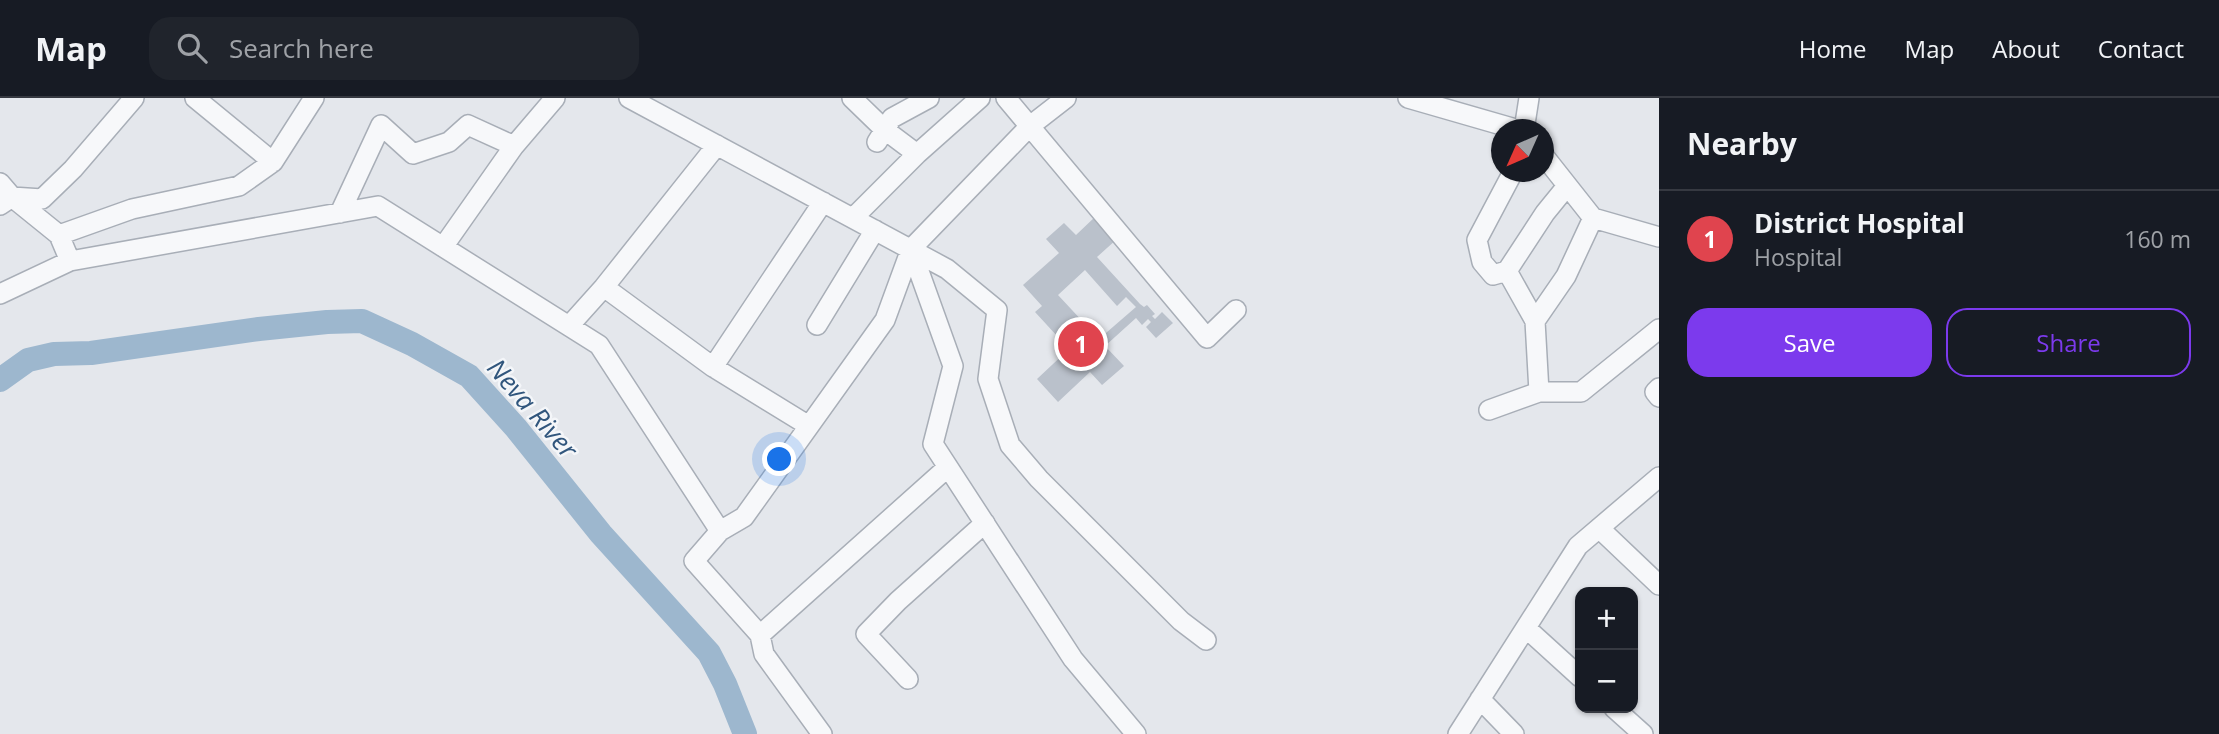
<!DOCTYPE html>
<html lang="en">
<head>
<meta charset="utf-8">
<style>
	body { margin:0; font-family:"Open Sans",sans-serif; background:#20242c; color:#f1f3f6 }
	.controls { position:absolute; right:21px; bottom:21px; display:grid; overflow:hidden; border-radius:14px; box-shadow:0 2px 5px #0004 }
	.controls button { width:63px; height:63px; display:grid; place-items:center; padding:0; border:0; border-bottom:2px solid #363941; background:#171b24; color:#f1f3f6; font:35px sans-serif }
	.compass { position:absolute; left:1491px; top:21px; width:63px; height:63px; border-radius:50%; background:#171b24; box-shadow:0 2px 5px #0004; rotate:225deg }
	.you { position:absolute; left:780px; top:362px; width:24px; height:24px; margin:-18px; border:5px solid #fff; border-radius:50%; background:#1a73e8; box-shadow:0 0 0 10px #1a73e833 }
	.badge { display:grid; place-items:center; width:46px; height:46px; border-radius:50%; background:#7c3aed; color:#fff; font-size:23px; font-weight:700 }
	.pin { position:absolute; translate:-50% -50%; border:4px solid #fff; box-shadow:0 2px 7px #0006 }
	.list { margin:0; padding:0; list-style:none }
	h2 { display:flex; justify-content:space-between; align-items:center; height:91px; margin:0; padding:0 28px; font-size:30px }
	h2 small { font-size:23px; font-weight:400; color:#9ea1a6 }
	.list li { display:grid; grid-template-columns:46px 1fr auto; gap:21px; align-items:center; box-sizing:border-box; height:98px; padding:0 28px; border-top:2px solid #363941 }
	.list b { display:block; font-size:26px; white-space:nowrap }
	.list p { margin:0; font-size:23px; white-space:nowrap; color:#9ea1a6 }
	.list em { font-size:23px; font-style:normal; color:#9ea1a6 }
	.actions { display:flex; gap:14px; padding:21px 28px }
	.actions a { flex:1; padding:16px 0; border:2px solid #7c3aed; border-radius:21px; text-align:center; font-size:24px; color:#7c3aed }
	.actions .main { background:#7c3aed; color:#fff }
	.icon { flex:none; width:38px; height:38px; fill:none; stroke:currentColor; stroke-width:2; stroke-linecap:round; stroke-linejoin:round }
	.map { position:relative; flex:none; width:1659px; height:636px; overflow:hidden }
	header { display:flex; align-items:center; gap:42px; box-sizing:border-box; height:98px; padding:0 35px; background:#171b24; border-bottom:2px solid #363941 }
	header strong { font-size:33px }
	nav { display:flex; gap:38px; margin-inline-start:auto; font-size:24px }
	.search { width:490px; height:63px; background:#20242c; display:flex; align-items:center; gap:18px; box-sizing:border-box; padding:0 24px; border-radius:21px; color:#9ea1a6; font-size:26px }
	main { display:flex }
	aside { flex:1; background:#171b24 }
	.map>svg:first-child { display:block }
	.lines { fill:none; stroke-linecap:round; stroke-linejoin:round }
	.river { stroke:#9db7ce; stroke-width:24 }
	.building { fill:#bac1cb; fill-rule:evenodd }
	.minor-casing { stroke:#a8aeb7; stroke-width:22 }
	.minor { stroke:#f7f8fa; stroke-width:19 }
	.labels { text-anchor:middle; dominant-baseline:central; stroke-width:5; stroke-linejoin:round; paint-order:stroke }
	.water-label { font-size:26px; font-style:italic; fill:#31567d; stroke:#f4f6f9 }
</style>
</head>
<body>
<header>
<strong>Map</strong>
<div class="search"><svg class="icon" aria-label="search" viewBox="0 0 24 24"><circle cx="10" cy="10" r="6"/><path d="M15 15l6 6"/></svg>Search here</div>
<nav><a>Home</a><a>Map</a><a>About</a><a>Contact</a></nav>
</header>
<main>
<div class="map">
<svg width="1659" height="636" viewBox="0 0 1659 636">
	<rect width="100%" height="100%" fill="#e4e7ec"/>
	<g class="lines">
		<path class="river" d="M 0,282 L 28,262 L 54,256 L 91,255 L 259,231 L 327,224 L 362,223 L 412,246 L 469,278 L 516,330 L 601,436 L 709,555 L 725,586 L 745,636"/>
	</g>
	<path class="building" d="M 1096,118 L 1117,141 L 1097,159 L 1140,206 L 1144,209 L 1147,207 L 1155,216 L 1152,218 L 1155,221 L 1162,214 L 1173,225 L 1156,240 L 1146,229 L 1151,224 L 1148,221 L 1142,227 L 1136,220 L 1105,248 L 1124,268 L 1102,287 L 1090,274 L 1058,304 L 1037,281 L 1069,251 L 1035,214 L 1042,208 L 1023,187 L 1059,155 L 1046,141 L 1064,125 L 1076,137 ZM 1085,172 L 1117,208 L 1126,199 L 1136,209 L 1099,241 L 1058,197 Z"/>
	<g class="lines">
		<defs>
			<path id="minor" d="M 629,0 L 947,171 L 997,212 L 988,281 L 1010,347 L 1039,381 L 1181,523 L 1206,542
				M 852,0 L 885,32 L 917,56
				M 1006,0 L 1207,240 L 1236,212
				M 1066,0 L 1030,28 L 911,151 L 953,268 L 933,346 L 1073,561 L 1136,636
				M 1408,0 L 1519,32
				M 1524,32 L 1529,0
				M 877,44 L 892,20 L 929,0
				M 1544,58 L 1593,120 L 1659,139
				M 273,64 L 314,0
				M 0,85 L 12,99 L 59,137
				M 0,107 L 12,99 L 42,101 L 73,71 L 134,0
				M 340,115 L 381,27 L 413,56 L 449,44 L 468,27 L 514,48
				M 853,120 L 917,56 L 980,0
				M 443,149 L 514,48 L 555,0
				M 70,163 L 59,137 L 132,111 L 239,88 L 273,64 L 195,0
				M 1507,173 L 1493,177 L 1482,164 L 1477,142 L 1513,74
				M 604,189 L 717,47
				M 0,196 L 70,163 L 378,108 L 599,247 L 720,433 L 744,419 L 885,222 L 911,151
				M 1535,223 L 1507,173 L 1545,115 L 1567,88
				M 817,227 L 875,132
				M 569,228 L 604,189 L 713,269
				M 1659,290 L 1655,294 L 1659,299
				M 1539,294 L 1535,223 L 1566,178 L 1593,120
				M 1489,312 L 1539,294 L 1581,294 L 1659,231
				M 809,328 L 713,269 L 823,104
				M 1599,430 L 1659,487
				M 720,433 L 694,463 L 760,537
				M 1526,530 L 1580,579
				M 908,581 L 866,536 L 898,503 L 985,425
				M 1480,601 L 1514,636
				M 1614,610 L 1643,636
				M 822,636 L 764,556 L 760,537 L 948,369
				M 1458,636 L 1578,448 L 1659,379"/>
		</defs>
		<use href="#minor" class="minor-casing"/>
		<use href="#minor" class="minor"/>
	</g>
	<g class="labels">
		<g class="water-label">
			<text transform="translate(533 310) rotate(49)">Neva River</text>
		</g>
	</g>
</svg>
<div class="controls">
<button>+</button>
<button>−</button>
</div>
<svg class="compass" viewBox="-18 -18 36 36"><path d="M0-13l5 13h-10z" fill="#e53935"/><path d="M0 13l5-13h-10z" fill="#9ea1a6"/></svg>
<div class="you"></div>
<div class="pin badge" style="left:1081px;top:246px;background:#e0444e">1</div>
</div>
<aside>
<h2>Nearby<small></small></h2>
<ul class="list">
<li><span class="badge" style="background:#e0444e">1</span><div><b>District Hospital</b><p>Hospital</p></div><em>160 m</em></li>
</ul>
<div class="actions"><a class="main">Save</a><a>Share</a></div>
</aside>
</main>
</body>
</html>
